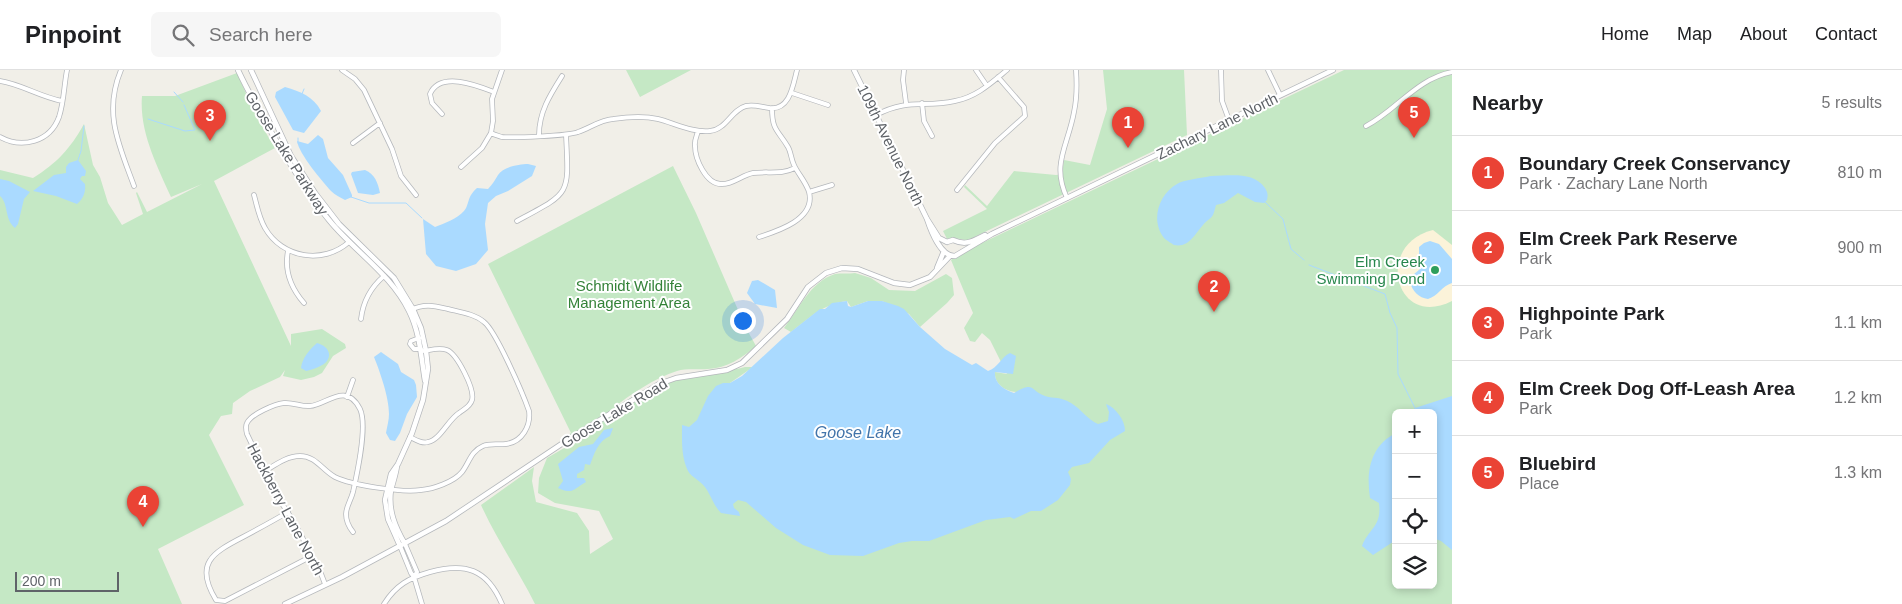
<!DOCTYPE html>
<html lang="en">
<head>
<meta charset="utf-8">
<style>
	body { margin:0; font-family:Arial,sans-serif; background:#f6f6f6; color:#202124 }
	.controls { position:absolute; right:15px; bottom:15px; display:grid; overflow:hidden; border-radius:8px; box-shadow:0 2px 8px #0003 }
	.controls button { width:45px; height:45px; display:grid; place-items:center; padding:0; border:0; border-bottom:1px solid #e0e0e0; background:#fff; color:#202124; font:25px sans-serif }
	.scale { position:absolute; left:15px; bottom:12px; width:104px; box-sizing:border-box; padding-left:5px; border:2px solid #5f6368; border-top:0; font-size:14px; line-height:18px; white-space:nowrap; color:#5f6368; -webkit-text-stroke:4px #fff; paint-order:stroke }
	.you { position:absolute; left:742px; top:250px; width:18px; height:18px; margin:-12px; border:4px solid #fff; border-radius:50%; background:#1a73e8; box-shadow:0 0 0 8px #1a73e833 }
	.badge { display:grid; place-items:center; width:32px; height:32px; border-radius:50%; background:#ea4335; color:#fff; font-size:16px; font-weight:700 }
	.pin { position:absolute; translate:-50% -41px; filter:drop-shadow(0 1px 2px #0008) }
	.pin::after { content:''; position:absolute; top:26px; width:18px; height:15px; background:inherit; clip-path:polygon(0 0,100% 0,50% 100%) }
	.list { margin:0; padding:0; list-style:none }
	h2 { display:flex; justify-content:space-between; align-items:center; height:65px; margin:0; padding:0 20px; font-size:21px }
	h2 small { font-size:16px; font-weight:400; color:#757577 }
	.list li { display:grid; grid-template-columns:32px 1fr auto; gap:15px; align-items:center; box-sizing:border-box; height:75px; padding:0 20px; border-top:1px solid #e0e0e0 }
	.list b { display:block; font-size:19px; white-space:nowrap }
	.list p { margin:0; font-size:16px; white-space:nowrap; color:#757577 }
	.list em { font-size:16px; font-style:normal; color:#757577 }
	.icon { flex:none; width:28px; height:28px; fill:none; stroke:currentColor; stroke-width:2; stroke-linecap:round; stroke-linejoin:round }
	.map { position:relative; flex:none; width:1452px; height:534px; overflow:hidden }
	header { display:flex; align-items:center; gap:30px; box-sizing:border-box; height:70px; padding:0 25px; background:#fff; border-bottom:1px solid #e0e0e0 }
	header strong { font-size:24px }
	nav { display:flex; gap:28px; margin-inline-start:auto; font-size:18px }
	.search { width:350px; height:45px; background:#f6f6f6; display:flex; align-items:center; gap:12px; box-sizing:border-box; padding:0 18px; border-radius:8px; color:#757577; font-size:19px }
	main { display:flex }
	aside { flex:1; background:#fff }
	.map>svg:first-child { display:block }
	.green { fill:#c5e8c5; fill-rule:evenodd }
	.sand { fill:#fbf3d9 }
	.water { fill:#aadaff }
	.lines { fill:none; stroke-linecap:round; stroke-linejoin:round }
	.stream { stroke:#aadaff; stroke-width:1 }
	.minor-casing { stroke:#b5b8bc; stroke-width:5.5 }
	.tertiary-casing { stroke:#b5b8bc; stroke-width:6 }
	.minor { stroke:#fff; stroke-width:4 }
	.tertiary { stroke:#fff; stroke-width:4.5 }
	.leisure-dot { fill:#2e9e5b; stroke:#fff; stroke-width:2 }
	.labels { text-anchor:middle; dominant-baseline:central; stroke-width:4; stroke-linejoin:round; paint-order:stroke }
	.street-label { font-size:15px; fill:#5f6368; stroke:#fff }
	.leisure-label { font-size:15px; fill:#27864d; stroke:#fff; text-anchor:end }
	.park-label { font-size:15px; fill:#348238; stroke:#fff }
	.water-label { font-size:16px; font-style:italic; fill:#4174aa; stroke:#fff }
</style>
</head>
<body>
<header>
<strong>Pinpoint</strong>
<div class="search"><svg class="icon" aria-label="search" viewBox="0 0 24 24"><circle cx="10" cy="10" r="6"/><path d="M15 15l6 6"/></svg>Search here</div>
<nav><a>Home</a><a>Map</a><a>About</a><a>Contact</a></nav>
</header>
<main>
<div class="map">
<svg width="1452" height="534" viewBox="0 0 1452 534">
	<rect width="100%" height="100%" fill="#f1efe8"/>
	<path class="green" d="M 626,0 L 691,0 L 640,27 Z
		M 1103,0 L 1184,0 L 1187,65 L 968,170 C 961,170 954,167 947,169 L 943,161 L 987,139 L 964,117 L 965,115 L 987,136 L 1014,101 L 1056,105 L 1062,104 L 1064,90 L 1090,95 L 1107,39 Z
		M 1344,0 L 1452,0 L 1452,534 L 535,534 C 518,500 497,470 481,435 L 534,397 L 532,411 L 536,432 L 577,443 L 589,461 L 590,484 L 613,469 L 599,441 L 555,433 L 538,423 L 539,408 L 547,388 L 566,377 L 562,369 L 571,363 L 488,194 L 673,96 L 696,143 L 745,256 L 756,276 C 742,288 727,298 708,299 C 698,300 687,298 677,301 C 655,308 631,324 613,338 L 655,314 L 739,295 L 737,299 L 745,297 L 753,297 L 730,313 L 725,313 L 1065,399 L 1112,353 L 1097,357 L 1016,322 C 1005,321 994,314 995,302 L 1007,304 L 990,270 L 982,263 L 975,272 L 970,271 L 964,258 L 973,243 L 951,190 L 961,183 ZM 1396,343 L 1433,343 L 1433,515 L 1396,515 Z
		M 237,3 L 257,48 L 275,78 L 214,111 L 291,276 L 291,264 L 322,259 L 345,274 L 346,278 L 333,286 L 322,303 L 314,307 L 301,310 L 283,306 L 285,300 L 280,307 L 250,321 L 233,333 L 232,344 L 221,346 L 209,365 L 244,435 L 158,479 L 182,534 L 0,534 L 0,100 L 33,108 C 57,93 70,79 84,54 L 93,95 L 100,107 L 108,133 L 122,155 L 143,144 L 136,123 L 137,122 L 147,142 L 202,114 L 171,127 C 157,96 139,61 142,26 L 175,26 Z
		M 855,203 L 871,208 L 889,220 L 915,221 L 946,204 L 952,208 L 954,225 L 947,233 L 920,257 L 909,244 L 882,231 L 868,231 L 851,237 L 847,231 C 821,235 811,247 791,262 L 784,258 C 799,239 810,212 835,204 C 841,203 849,204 855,203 Z"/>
	<path class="sand" d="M 1433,160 L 1452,175 L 1452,231 C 1395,260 1374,174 1433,160 Z"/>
	<path class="water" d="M 285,17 C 301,22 313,26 321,41 L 304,63 L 293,60 L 275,27 L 276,22 Z
		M 318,65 L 323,69 L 328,88 L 343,105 L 352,125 L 352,127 L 345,130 C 340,127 335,125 331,121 C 322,111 299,84 297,71 L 308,74 Z
		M 78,90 L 86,101 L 85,106 L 82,106 L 80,109 L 85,114 C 86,122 83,129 77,134 L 56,126 L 33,121 L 54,105 L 66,103 L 66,97 L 69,93 Z
		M 528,94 L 536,96 L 532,106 L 508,121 L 496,126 L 488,133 L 485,154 L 488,180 L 476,194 L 456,201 L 436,196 L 426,184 L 423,149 L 435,157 C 445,153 457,149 464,141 C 470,134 466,128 477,118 L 488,119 C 492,115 495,110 498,105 C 503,97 519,94 528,94 Z
		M 365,100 C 375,104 378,113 380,123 L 373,125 L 358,123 L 351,104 L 352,102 Z
		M 1211,106 C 1230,106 1253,101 1265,118 C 1268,123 1268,125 1267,130 L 1264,133 L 1255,132 L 1238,123 L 1224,133 L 1216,135 C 1212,151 1212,145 1203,155 C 1194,165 1189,178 1174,175 C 1171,173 1166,170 1164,168 C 1150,150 1159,124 1177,114 C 1183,110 1202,108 1211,106 Z
		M 0,109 L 9,111 L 30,122 L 24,129 L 18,154 L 15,158 C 4,149 9,134 0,126 Z
		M 1430,171 L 1439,174 L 1452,189 L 1452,213 C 1442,216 1438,226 1428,229 C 1419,228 1412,221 1410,212 C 1413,201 1420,202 1424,194 L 1419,188 L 1419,177 L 1424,173 Z
		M 758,210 L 775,220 L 777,238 L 755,234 L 747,223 L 752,211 Z
		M 847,231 L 848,236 L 851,237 L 868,231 L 882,231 L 898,236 L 904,239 L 920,257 L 945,279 L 972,295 L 976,293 L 988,301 C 998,298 1001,287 1010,283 L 1016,286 L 1013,304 L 995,302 C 994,314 1005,320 1014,323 C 1035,311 1029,320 1045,326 C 1055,329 1059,326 1071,333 C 1081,339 1087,349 1098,354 L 1108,351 L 1109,342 L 1106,334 C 1116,338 1125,350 1125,361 L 1110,370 L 1089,393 L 1072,397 L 1068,402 L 1071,409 L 1070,415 L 1058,430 L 1041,441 L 1031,441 L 1014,449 L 1010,447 L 986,450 L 929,471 L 912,471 L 899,473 L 863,486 L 830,485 L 803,475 L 776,458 L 746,432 L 738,430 L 733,434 L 734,438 L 739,442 L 740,446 L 721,443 C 714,436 712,428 707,420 C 703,412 691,407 688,401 C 681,387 682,370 682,355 L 689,357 L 697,350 L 708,326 L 716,316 L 723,313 L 730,313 L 742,306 L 783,268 L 820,239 L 825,239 L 832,233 Z
		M 317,273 C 325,275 333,282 327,291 C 324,296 311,300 306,301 L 301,298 C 302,288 310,279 317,273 Z
		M 381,282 L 398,294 L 401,302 L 414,310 L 416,315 L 417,327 L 407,344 L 400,363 L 395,371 L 390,370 L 386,363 C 387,357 389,350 389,344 C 389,327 380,302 374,287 Z
		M 1452,326 L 1452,480 L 1441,471 L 1433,468 L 1433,343 L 1411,343 L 1415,338 Z
		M 613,358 L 610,366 C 598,371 594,384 590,395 L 585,394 L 584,400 L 577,404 L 577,408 L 584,408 L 586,412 C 573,419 574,425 558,418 L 563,411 L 558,394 L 579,377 L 593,374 L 604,360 Z
		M 1396,363 L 1396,470 L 1373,485 L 1362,476 C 1369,458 1382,457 1379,433 L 1370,428 C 1366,402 1370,376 1396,363 Z"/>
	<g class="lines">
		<path class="stream" d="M 174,22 L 183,32
			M 302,24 L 304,19
			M 148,49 L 185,61 L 195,60 L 184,35
			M 298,68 L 298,73
			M 78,90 L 81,81 L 84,56
			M 351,127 L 369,133 L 406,133 L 422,148
			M 1265,132 L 1283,149 L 1291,179 L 1304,190
			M 1309,195 L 1385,224 L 1390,243 L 1397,258 L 1398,304 L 1415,338"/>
		<defs>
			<path id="minor" d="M 121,0 C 103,43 119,75 134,116
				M 342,0 L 355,9 L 364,20 L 392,79 L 401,106 L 416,125
				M 904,0 L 903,10 L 906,33
				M 976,0 L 987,16
				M 1221,0 L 1222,31 L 1229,50
				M 1268,0 L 1280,25
				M 0,11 C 21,14 40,27 62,31
				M 792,23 L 828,35
				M 922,33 L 924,51 L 932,66
				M 442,44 L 432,33 L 430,24 C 440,1 476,15 494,22
				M 876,45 C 908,28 924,38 955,31 C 976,27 990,14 1007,0
				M 1366,56 C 1397,40 1416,9 1452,2
				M 698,61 C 697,65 694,71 695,76 C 695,89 706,114 721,114 C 732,115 742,105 753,103 C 768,101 781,105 795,98
				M 491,63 C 495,65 499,66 502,67 C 513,68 568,66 578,62 C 590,58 600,50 613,49 C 627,47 645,46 658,49 C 674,53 693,63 710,61 C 727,59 731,40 746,36 C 754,34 761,37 769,38 C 790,41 793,15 797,0
				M 539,65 C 539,42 550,25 562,6
				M 0,67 C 22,79 50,72 59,47 C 64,32 64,15 67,0
				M 353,73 L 380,53
				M 461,97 L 482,78 L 491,63 L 493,51 L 492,29 L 502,0
				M 957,120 L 995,73 L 1025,46 L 1024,37 L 998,7
				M 809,122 L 832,115
				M 254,125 C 257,136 259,148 265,158 C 282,188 323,195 349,172
				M 1067,128 C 1051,94 1068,76 1074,42 C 1077,28 1077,14 1076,0
				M 517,151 C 571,122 569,126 566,65
				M 759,167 C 778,161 816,149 809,122 C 806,112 798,104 794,95 C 791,89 791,82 788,77 C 778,60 772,61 772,38
				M 288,181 C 284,201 291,218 304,233
				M 361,249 C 363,231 370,218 384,206
				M 419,268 L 411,271 L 410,274 L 414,279 L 421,279
				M 347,327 L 353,310
				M 410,367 C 416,370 422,374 428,372 C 440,370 448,350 459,343 C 464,339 470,337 472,330 C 475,319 457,284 447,280 C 439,277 431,280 424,281
				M 265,401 C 275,395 287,386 300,386 C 316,386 322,400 335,407 C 351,415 402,423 421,420 C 433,419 454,412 462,402 C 469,393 471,381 483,376 C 490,373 498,375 506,374 C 522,372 531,356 529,341 C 523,324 496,261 484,252 C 475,244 460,242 448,239 C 435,236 424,233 411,240
				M 288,442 C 273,451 258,459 243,467 C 212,483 194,494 216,530 L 225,531 L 312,486
				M 405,474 L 417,502 L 414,507
				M 400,476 L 411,503 L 414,507 L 422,534
				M 325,514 L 320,501 L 294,452 L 275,423 L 247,364 C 246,360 245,356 247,353 C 251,344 275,334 284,333 C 293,332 301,337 310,336 C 326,335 346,311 360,339 C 368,356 357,404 353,422 C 351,430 346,437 346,444 C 346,451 349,457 353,462
				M 384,534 C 396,515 409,508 430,502 C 465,492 487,499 502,534"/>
			<path id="tertiary" d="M 238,0 C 250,26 264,49 278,74 C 294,100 309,126 329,150 C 354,181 391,204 409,241 C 420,263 421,287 425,311
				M 251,0 L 291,86 L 315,123 L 339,154 L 394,208 L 413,239 L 421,258 L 426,281 L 428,299 L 423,330 L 412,363 L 398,394 L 391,404 L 385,430 L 388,449 L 400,476
				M 854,0 L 927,149 L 939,168 L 947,172
				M 927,149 C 931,161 941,187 955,186 L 992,164 L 1333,0
				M 947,172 L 953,170 C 966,176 973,171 985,165
				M 937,198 L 944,181
				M 397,396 C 396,404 393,412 391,420 C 388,440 395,457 405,474
				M 285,534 L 342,507 L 446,451 L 569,369 L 659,314 L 676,308 L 727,300 L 742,293 L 787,249 L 808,217 L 826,203 L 842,198 L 858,199 L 894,213 L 910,215 L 930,207 L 950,186"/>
		</defs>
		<use href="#minor" class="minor-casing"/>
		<use href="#tertiary" class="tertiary-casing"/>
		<use href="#minor" class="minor"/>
		<use href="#tertiary" class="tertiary"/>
	</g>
	<circle class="leisure-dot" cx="1435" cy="200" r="5"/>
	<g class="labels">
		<g class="street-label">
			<text transform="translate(1217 56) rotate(-26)">Zachary Lane North</text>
			<text transform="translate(891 75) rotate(64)">109th Avenue North</text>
			<text transform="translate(287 83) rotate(58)">Goose Lake Parkway</text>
			<text transform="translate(614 343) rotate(-31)">Goose Lake Road</text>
			<text transform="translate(286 439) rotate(62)">Hackberry Lane North</text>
		</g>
		<g class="leisure-label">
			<text x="1425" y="191">Elm Creek<tspan x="1425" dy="17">Swimming Pond</tspan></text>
		</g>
		<g class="park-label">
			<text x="629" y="215">Schmidt Wildlife<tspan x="629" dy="17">Management Area</tspan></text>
		</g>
		<g class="water-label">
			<text x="858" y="362">Goose Lake</text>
		</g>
	</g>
</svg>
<div class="controls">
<button>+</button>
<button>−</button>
<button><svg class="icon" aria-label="locate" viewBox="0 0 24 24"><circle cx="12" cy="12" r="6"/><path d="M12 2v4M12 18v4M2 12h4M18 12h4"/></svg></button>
<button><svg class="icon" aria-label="layers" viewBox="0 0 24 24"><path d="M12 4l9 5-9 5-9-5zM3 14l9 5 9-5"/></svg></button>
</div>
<div class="scale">200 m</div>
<div class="you"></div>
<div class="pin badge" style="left:1128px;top:78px">1</div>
<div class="pin badge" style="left:1214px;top:242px">2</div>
<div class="pin badge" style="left:210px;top:71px">3</div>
<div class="pin badge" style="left:143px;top:457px">4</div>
<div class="pin badge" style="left:1414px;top:68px">5</div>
</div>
<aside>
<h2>Nearby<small>5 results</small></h2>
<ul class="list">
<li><span class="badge">1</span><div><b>Boundary Creek Conservancy</b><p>Park · Zachary Lane North</p></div><em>810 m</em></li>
<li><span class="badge">2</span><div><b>Elm Creek Park Reserve</b><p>Park</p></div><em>900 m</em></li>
<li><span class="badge">3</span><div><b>Highpointe Park</b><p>Park</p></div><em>1.1 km</em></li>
<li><span class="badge">4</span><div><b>Elm Creek Dog Off-Leash Area</b><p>Park</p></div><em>1.2 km</em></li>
<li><span class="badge">5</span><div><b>Bluebird</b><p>Place</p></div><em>1.3 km</em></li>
</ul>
</aside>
</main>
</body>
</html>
